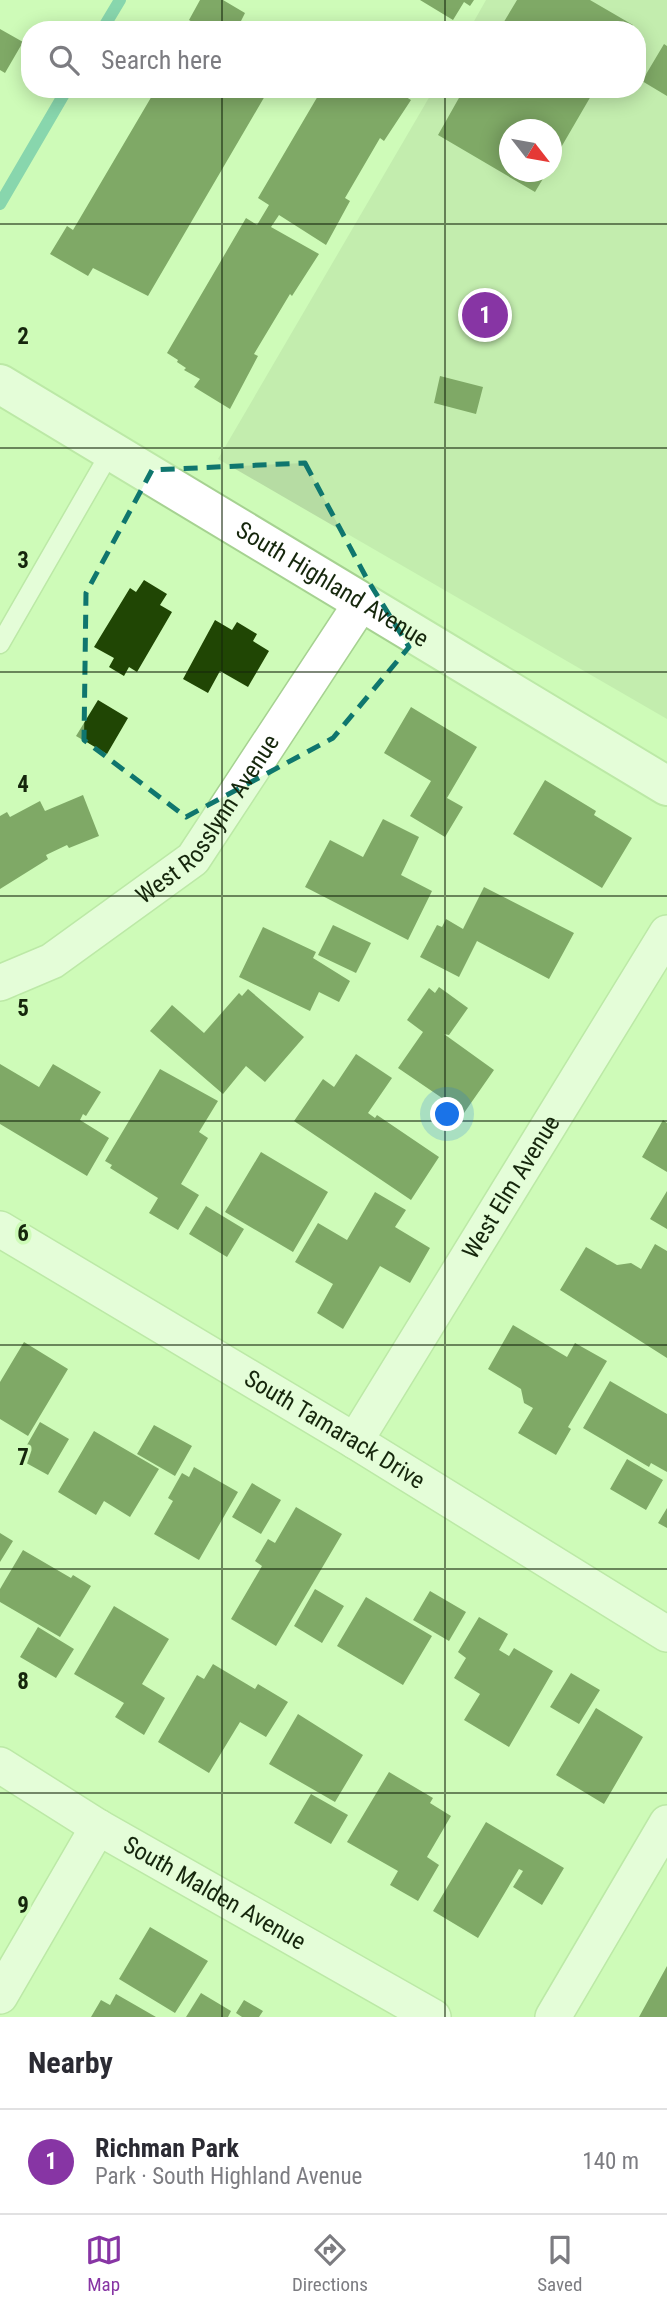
<!DOCTYPE html>
<html lang="en">
<head>
<meta charset="utf-8">
<style>
	body { margin:0; font-family:"Roboto Condensed",sans-serif; background:#f7f7f7; color:#2b2b33 }
	.compass { position:absolute; left:499px; top:119px; width:63px; height:63px; border-radius:50%; background:#fff; box-shadow:0 4px 18px #0003; rotate:121deg }
	.you { position:absolute; left:448px; top:1115px; width:24px; height:24px; margin:-18px; border:5px solid #fff; border-radius:50%; background:#1a73e8; box-shadow:0 0 0 10px #1a73e833 }
	.badge { display:grid; place-items:center; width:46px; height:46px; border-radius:50%; background:#8735a4; color:#fff; font-size:23px; font-weight:700 }
	.pin { position:absolute; translate:-50% -50%; border:4px solid #fff; box-shadow:0 2px 7px #0006 }
	.list { margin:0; padding:0; list-style:none }
	h2 { display:flex; justify-content:space-between; align-items:center; height:91px; margin:0; padding:0 28px; font-size:30px }
	h2 small { font-size:23px; font-weight:400; color:#7c7c81 }
	.list li { display:grid; grid-template-columns:46px 1fr auto; gap:21px; align-items:center; box-sizing:border-box; height:105px; padding:0 28px; border-top:2px solid #e1e1e2 }
	.list b { display:block; font-size:26px; white-space:nowrap }
	.list p { margin:0; font-size:23px; white-space:nowrap; color:#7c7c81 }
	.list em { font-size:23px; font-style:normal; color:#7c7c81 }
	.icon { flex:none; width:38px; height:38px; fill:none; stroke:currentColor; stroke-width:2; stroke-linecap:round; stroke-linejoin:round }
	.map { position:relative; flex:none; width:667px; height:2017px; overflow:hidden }
	.search { position:absolute; background:#fff; box-shadow:0 4px 18px #0003; left:21px; right:21px; top:21px; height:77px; display:flex; align-items:center; gap:18px; box-sizing:border-box; padding:0 24px; border-radius:28px; color:#7c7c81; font-size:26px }
	.sheet { height:196px; background:#fff }
	nav { display:flex; justify-content:space-around; align-items:center; box-sizing:border-box; height:98px; border-top:2px solid #e1e1e2; background:#fff; font-size:19px; color:#7c7c81 }
	nav a { display:grid; justify-items:center; gap:4px }
	nav .on { color:#8735a4 }
	.map>svg:first-child { display:block }
	.green { fill:#b6dca3; fill-rule:evenodd }
	.lines { fill:none; stroke-linecap:round; stroke-linejoin:round }
	.stream { stroke:#34a8a1; stroke-width:12 }
	.building { fill:#204604 }
	.service-casing { stroke:#a6d291; stroke-width:21 }
	.minor-casing { stroke:#a6d291; stroke-width:38 }
	.tertiary-casing { stroke:#a6d291; stroke-width:42 }
	.service { stroke:#fff; stroke-width:18 }
	.minor { stroke:#fff; stroke-width:35 }
	.tertiary { stroke:#fff; stroke-width:38 }
	.marked { fill:none; stroke:#0f766e; stroke-width:5; stroke-dasharray:14 9; stroke-linejoin:round }
	.grid { fill:none; stroke:#15260c; stroke-width:2; stroke-opacity:0.55 }
	.labels { text-anchor:middle; dominant-baseline:central; stroke-width:7; stroke-linejoin:round; paint-order:stroke }
	.street-label { font-size:24px; fill:#15260c; stroke:#cefbb8 }
	.grid-label { font-size:23px; text-anchor:middle; font-weight:bold; fill:#15260c; stroke:#cefbb8; stroke-width:7; stroke-linejoin:round; paint-order:stroke }
</style>
</head>
<body>
<div class="map">
<svg width="667" height="2017" viewBox="0 0 667 2017">
	<rect width="100%" height="100%" fill="#cefbb8"/>
	<path class="green" d="M 486,0 L 667,0 L 667,719 L 218,459 L 434,89 L 637,89 L 637,30 L 469,30 ZM 510,130 L 552,130 L 552,172 L 510,172 Z"/>
	<g class="lines">
		<path class="stream" d="M 102,30 L 120,0
			M 0,204 L 67,89"/>
	</g>
	<path class="building" d="M 200,0 L 223,0 L 245,13 L 241,21 L 256,30 L 191,30 L 194,23 L 189,20 Z
		M 420,0 L 474,0 L 470,6 L 464,2 L 453,20 Z
		M 517,0 L 590,0 L 633,25 L 630,30 L 499,30 Z
		M 0,29 L 23,42 L 5,73 L 0,70 Z
		M 664,44 L 667,46 L 667,96 L 642,81 Z
		M 156,89 L 269,89 L 148,296 L 93,268 L 88,276 L 50,254 L 67,226 L 73,230 Z
		M 322,89 L 393,89 L 411,100 L 384,141 L 380,138 L 345,198 L 350,201 L 326,245 L 279,215 L 271,227 L 319,254 L 292,296 L 290,294 L 254,354 L 258,356 L 230,409 L 194,387 L 200,379 L 184,370 L 186,368 L 177,362 L 178,360 L 167,353 L 246,218 L 257,225 L 269,205 L 258,198 Z
		M 464,89 L 595,89 L 552,163 L 552,130 L 510,130 L 510,172 L 547,172 L 535,192 L 438,135 Z
		M 440,376 L 483,387 L 476,414 L 434,403 Z
		M 144,580 L 167,594 L 160,605 L 172,612 L 137,672 L 129,667 L 124,676 L 109,667 L 114,658 L 94,647 L 130,588 L 136,592 Z
		M 215,620 L 232,630 L 237,622 L 257,634 L 253,641 L 269,651 L 248,687 L 220,671 L 208,693 L 183,679 Z
		M 98,700 L 128,718 L 107,754 L 76,736 Z
		M 411,707 L 477,747 L 447,798 L 463,807 L 445,837 L 410,816 L 431,781 L 384,753 Z
		M 545,780 L 596,811 L 594,815 L 632,838 L 602,888 L 513,834 Z
		M 83,795 L 99,836 L 69,848 L 67,845 L 46,855 L 48,859 L 0,889 L 0,816 L 7,812 L 10,817 L 40,801 L 45,811 Z
		M 383,819 L 419,837 L 401,875 L 432,891 L 408,940 L 305,887 L 330,840 L 363,857 Z
		M 484,887 L 574,933 L 549,979 L 477,941 L 459,977 L 420,957 L 437,925 L 442,927 L 446,919 L 463,929 Z
		M 333,925 L 371,943 L 356,973 L 318,955 Z
		M 263,927 L 316,952 L 313,958 L 350,981 L 339,1002 L 319,992 L 310,1011 L 239,977 Z
		M 439,987 L 468,1008 L 449,1035 L 444,1034 L 494,1070 L 464,1113 L 398,1068 L 423,1032 L 407,1020 L 429,988 L 435,993 Z
		M 248,989 L 304,1037 L 265,1082 L 246,1066 L 223,1094 L 150,1031 L 172,1005 L 204,1033 L 239,993 L 242,996 Z
		M 356,1054 L 392,1078 L 368,1113 L 375,1118 L 377,1115 L 439,1157 L 411,1200 L 294,1121 L 323,1079 L 334,1087 Z
		M 0,1064 L 39,1087 L 53,1064 L 101,1092 L 86,1116 L 83,1114 L 80,1120 L 109,1138 L 87,1176 L 0,1124 Z
		M 160,1069 L 218,1101 L 199,1132 L 208,1138 L 181,1184 L 199,1195 L 178,1230 L 149,1213 L 158,1198 L 110,1168 L 112,1165 L 105,1161 Z
		M 663,1120 L 667,1123 L 667,1172 L 642,1157 Z
		M 261,1152 L 328,1192 L 293,1252 L 225,1212 Z
		M 667,1191 L 667,1229 L 650,1219 Z
		M 375,1192 L 406,1210 L 395,1227 L 430,1248 L 410,1283 L 380,1266 L 343,1329 L 317,1313 L 333,1284 L 295,1262 L 318,1223 L 347,1240 Z
		M 206,1206 L 244,1229 L 227,1257 L 189,1234 Z
		M 655,1244 L 667,1251 L 667,1358 L 560,1290 L 586,1247 L 617,1265 L 631,1263 L 641,1269 Z
		M 513,1325 L 567,1357 L 575,1343 L 607,1361 L 568,1427 L 571,1429 L 556,1455 L 518,1433 L 533,1408 L 524,1403 L 521,1389 L 488,1369 Z
		M 24,1342 L 68,1369 L 28,1436 L 0,1419 L 0,1382 Z
		M 610,1381 L 667,1414 L 667,1472 L 651,1463 L 649,1467 L 583,1428 Z
		M 40,1422 L 69,1439 L 48,1475 L 19,1459 Z
		M 154,1425 L 192,1446 L 175,1476 L 137,1454 Z
		M 94,1431 L 159,1469 L 130,1517 L 104,1501 L 96,1515 L 58,1492 Z
		M 627,1459 L 663,1480 L 646,1510 L 610,1489 Z
		M 194,1467 L 238,1492 L 199,1560 L 154,1534 L 173,1501 L 168,1498 L 182,1473 L 189,1477 Z
		M 252,1483 L 281,1500 L 261,1534 L 232,1517 Z
		M 296,1507 L 342,1534 L 276,1646 L 231,1619 L 262,1566 L 255,1561 L 268,1539 L 275,1543 Z
		M 667,1508 L 667,1528 L 658,1523 Z
		M 0,1533 L 13,1541 L 0,1562 Z
		M 23,1550 L 71,1578 L 73,1575 L 91,1586 L 60,1637 L 0,1602 L 0,1589 Z
		M 315,1589 L 344,1606 L 322,1643 L 294,1626 Z
		M 430,1591 L 466,1612 L 449,1641 L 413,1620 Z
		M 366,1597 L 432,1636 L 403,1685 L 337,1646 Z
		M 114,1606 L 169,1639 L 142,1684 L 165,1698 L 144,1735 L 115,1717 L 124,1703 L 74,1674 Z
		M 479,1617 L 508,1634 L 499,1650 L 509,1656 L 514,1648 L 553,1671 L 509,1747 L 464,1720 L 480,1694 L 454,1678 L 466,1658 L 458,1652 Z
		M 38,1627 L 74,1649 L 56,1678 L 20,1657 Z
		M 213,1664 L 255,1689 L 258,1684 L 288,1702 L 266,1737 L 240,1722 L 209,1773 L 158,1742 L 197,1675 L 204,1679 Z
		M 571,1673 L 600,1690 L 579,1724 L 550,1707 Z
		M 596,1708 L 643,1737 L 604,1804 L 556,1775 Z
		M 298,1714 L 363,1755 L 335,1802 L 269,1764 Z
		M 389,1772 L 433,1798 L 430,1803 L 451,1816 L 427,1857 L 439,1865 L 418,1901 L 390,1885 L 398,1871 L 347,1842 Z
		M 311,1794 L 348,1815 L 331,1844 L 294,1823 Z
		M 486,1822 L 564,1868 L 542,1905 L 513,1887 L 523,1871 L 519,1869 L 478,1938 L 433,1911 Z
		M 150,1927 L 208,1961 L 175,2013 L 119,1979 Z
		M 667,1966 L 667,2017 L 639,2017 Z
		M 201,1993 L 231,2011 L 228,2017 L 186,2017 Z
		M 116,1994 L 156,2017 L 91,2017 L 101,2000 L 110,2005 Z
		M 244,2000 L 263,2011 L 259,2017 L 242,2017 L 236,2013 Z"/>
	<g class="lines">
		<defs>
			<path id="service" d="M 0,644 L 111,451"/>
			<g id="minor">
				<path id="s1" d="M 0,983 L 52,961 L 193,859 L 362,602"/>
				<path id="s2" d="M 0,1229 L 355,1441 L 667,1634"/>
				<path id="s3" d="M 355,1441 L 667,933"/>
				<path id="s4" d="M 0,1765 L 98,1827 L 433,2017"/>
				<path d="M 0,1996 L 98,1827"/>
				<path d="M 553,2017 L 667,1823"/>
			</g>
			<g id="tertiary">
				<path id="s5" d="M 0,384 L 667,786"/>
			</g>
		</defs>
		<use href="#service" class="service-casing"/>
		<use href="#minor" class="minor-casing"/>
		<use href="#tertiary" class="tertiary-casing"/>
		<use href="#service" class="service"/>
		<use href="#minor" class="minor"/>
		<use href="#tertiary" class="tertiary"/>
	</g>
	<path d="M0 0H667V2017H0ZM 305,463 L 367,579 L 409,647 L 333,738 L 186,817 L 84,740 L 86,593 L 152,470 Z" fill="#cefbb8" fill-opacity=".55" fill-rule="evenodd"/>
	<path class="marked" d="M 305,463 L 367,579 L 409,647 L 333,738 L 186,817 L 84,740 L 86,593 L 152,470 Z"/>
	<path class="grid" d="M 222,0 L 222,30M 445,0 L 445,30M 222,89 L 222,2017M 445,89 L 445,2017M 0,224 L 667,224M 0,448 L 667,448M 0,672 L 667,672M 0,896 L 667,896M 0,1121 L 667,1121M 0,1345 L 667,1345M 0,1569 L 667,1569M 0,1793 L 667,1793"/>
	<g class="labels">
		<g class="street-label">
			<text stroke="none"><textPath href="#s5" startOffset="388">South Highland Avenue</textPath></text>
			<text stroke="none"><textPath href="#s1" startOffset="270">West Rosslynn Avenue</textPath></text>
			<text stroke="none"><textPath href="#s3" startOffset="298">West Elm Avenue</textPath></text>
			<text stroke="none"><textPath href="#s2" startOffset="390">South Tamarack Drive</textPath></text>
			<text stroke="none"><textPath href="#s4" startOffset="250">South Malden Avenue</textPath></text>
		</g>
	</g>
	<g class="grid-label">
		<text x="23" y="344">2</text>
		<text x="23" y="568">3</text>
		<text x="23" y="792">4</text>
		<text x="23" y="1016">5</text>
		<text x="23" y="1241">6</text>
		<text x="23" y="1465">7</text>
		<text x="23" y="1689">8</text>
		<text x="23" y="1913">9</text>
	</g>
</svg>
<svg class="compass" viewBox="-18 -18 36 36"><path d="M0-13l5 13h-10z" fill="#e53935"/><path d="M0 13l5-13h-10z" fill="#7c7c81"/></svg>
<div class="you"></div>
<div class="pin badge" style="left:485px;top:315px">1</div>
<div class="search"><svg class="icon" aria-label="search" viewBox="0 0 24 24"><circle cx="10" cy="10" r="6"/><path d="M15 15l6 6"/></svg>Search here</div>
</div>
<section class="sheet">
<h2>Nearby<small></small></h2>
<ul class="list">
<li><span class="badge">1</span><div><b>Richman Park</b><p>Park · South Highland Avenue</p></div><em>140 m</em></li>
</ul>
</section>
<nav>
<a class="on"><svg class="icon" aria-label="map" viewBox="0 0 24 24"><path d="M3 6l6-2 6 2 6-2v14l-6 2-6-2-6 2zM9 4v14M15 6v14"/></svg>Map</a>
<a><svg class="icon" aria-label="directions" viewBox="0 0 24 24"><path d="M12 3l9 9-9 9-9-9zM9 14v-3h6M13 9l2 2-2 2"/></svg>Directions</a>
<a><svg class="icon" aria-label="saved" viewBox="0 0 24 24"><path d="M7 4h10v16l-5-4-5 4z"/></svg>Saved</a>
</nav>
</body>
</html>
